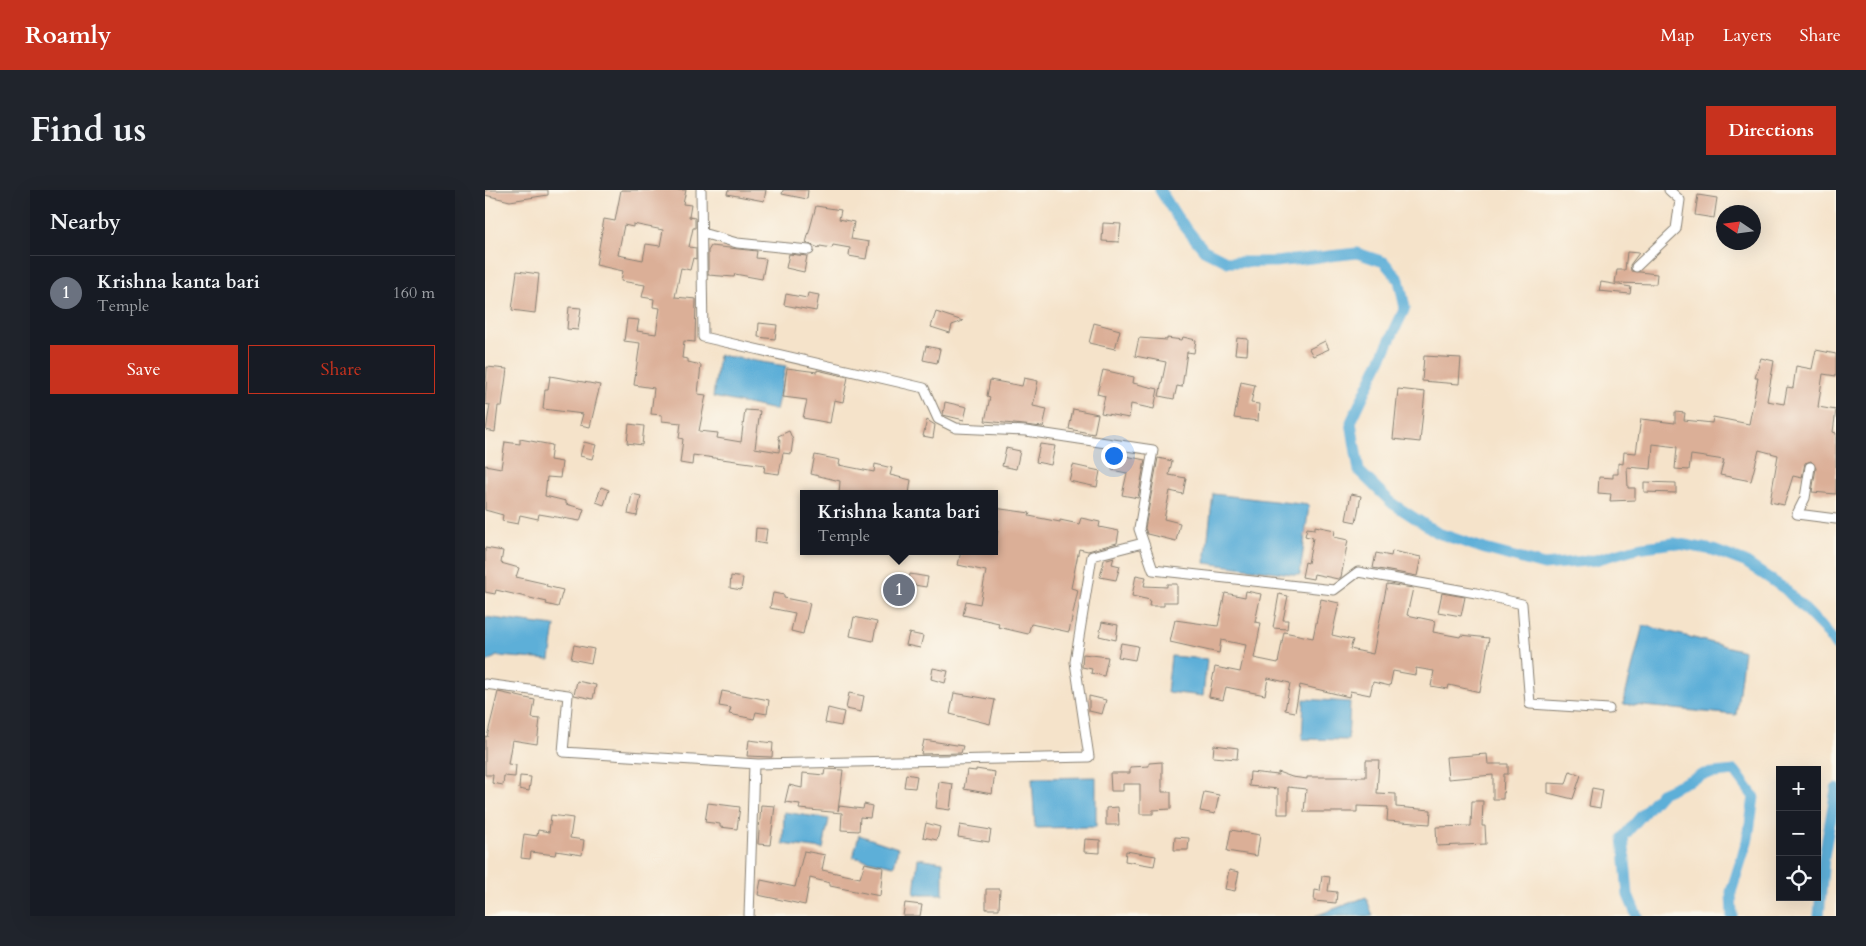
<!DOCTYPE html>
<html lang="en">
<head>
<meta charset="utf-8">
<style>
	body { margin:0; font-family:Cardo,serif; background:#20242c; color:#f1f3f6 }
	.controls { position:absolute; right:15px; bottom:15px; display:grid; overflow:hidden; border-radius:0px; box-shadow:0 5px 20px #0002 }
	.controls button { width:45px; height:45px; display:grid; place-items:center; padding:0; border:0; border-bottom:1px solid #363941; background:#171b24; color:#f1f3f6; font:25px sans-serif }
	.compass { position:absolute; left:1231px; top:15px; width:45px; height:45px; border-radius:50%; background:#171b24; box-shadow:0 5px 20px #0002; rotate:283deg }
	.you { position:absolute; left:628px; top:265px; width:18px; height:18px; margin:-12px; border:4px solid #fff; border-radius:50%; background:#1a73e8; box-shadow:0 0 0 8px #1a73e833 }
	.badge { display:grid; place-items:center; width:32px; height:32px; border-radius:50%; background:#c8321e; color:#fff; font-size:16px; font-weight:700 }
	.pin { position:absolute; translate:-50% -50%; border:2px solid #fff; box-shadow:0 1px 5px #0006 }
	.popup { position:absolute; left:315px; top:300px; width:198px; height:65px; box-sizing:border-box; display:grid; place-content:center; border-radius:0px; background:#171b24; filter:drop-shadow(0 1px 4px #0005); font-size:16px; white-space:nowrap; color:#9ea1a6 }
	.popup b { font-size:19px; color:#f1f3f6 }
	.popup::after { content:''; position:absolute; left:50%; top:100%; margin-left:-10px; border:10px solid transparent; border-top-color:#171b24 }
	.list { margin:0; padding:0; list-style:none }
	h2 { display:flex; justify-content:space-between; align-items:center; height:65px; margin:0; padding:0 20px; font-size:21px }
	h2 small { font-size:16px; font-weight:400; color:#9ea1a6 }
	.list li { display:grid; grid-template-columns:32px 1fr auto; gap:15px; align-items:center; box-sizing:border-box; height:75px; padding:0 20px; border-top:1px solid #363941 }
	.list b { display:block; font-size:19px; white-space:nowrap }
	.list p { margin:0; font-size:16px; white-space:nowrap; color:#9ea1a6 }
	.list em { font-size:16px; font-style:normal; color:#9ea1a6 }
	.actions { display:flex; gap:10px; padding:15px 20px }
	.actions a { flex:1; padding:11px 0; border:1px solid #c8321e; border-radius:0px; text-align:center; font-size:18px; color:#c8321e }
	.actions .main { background:#c8321e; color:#fff }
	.icon { flex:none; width:28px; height:28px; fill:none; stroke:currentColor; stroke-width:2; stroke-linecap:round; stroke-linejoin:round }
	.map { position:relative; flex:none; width:1351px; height:726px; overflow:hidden; border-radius:0px }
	header { display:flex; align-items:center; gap:30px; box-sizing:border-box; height:70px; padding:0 25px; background:#c8321e; color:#fff }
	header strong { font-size:24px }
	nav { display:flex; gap:28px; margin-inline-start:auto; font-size:18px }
	.intro { display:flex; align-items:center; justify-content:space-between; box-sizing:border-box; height:120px; padding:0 30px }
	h1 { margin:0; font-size:35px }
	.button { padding:12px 22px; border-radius:0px; background:#c8321e; color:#fff; font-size:18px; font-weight:700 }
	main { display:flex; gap:30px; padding:0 30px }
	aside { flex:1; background:#171b24; border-radius:0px; box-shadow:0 5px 20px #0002 }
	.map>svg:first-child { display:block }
	.water { fill:#5dafd8; stroke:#3c667a }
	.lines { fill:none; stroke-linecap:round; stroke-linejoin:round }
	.canal { stroke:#5dafd8; stroke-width:11 }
	.building { fill:#dbaf97; fill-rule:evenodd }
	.street-casing { stroke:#888073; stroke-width:11 }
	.street { stroke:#fff; stroke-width:9 }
</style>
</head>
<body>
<header>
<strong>Roamly</strong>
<nav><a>Map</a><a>Layers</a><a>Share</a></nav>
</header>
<div class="intro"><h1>Find us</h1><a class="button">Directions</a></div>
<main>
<aside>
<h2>Nearby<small></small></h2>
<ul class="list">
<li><span class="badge" style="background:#6b7280">1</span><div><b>Krishna kanta bari</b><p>Temple</p></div><em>160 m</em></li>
</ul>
<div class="actions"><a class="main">Save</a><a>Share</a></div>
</aside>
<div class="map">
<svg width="1351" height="726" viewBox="0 0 1351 726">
	<rect width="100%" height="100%" fill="#fbf7ec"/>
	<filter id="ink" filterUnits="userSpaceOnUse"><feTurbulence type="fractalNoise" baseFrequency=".02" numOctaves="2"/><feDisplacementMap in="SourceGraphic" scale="10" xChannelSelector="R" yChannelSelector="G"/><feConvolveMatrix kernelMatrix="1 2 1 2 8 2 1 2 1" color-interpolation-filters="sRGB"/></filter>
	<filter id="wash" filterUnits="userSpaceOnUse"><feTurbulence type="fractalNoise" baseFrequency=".0096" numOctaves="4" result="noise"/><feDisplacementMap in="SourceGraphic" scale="20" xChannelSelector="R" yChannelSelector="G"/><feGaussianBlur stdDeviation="1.12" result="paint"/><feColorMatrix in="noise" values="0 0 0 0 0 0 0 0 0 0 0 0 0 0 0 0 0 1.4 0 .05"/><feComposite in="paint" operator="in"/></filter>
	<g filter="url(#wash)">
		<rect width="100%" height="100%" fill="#f5e3ca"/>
		<path class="water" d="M 234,165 L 301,176 L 291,220 L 228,207 Z
			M 728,304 L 824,315 L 815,385 L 720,373 Z
			M 0,427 L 70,436 L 65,470 L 12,466 L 0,473 Z
			M 1158,435 L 1259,461 L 1251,525 L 1138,514 Z
			M 686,466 L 722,469 L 718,506 L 682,502 Z
			M 819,509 L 865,512 L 863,550 L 817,549 Z
			M 611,587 L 611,637 L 550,638 L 547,588 Z
			M 299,622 L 344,629 L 338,659 L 298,654 Z
			M 374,645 L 413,658 L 409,676 L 368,667 Z
			M 433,668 L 458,672 L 458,704 L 429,704 Z
			M 881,707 L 888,726 L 830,726 Z"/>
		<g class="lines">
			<path class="canal" d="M 675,0 L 692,27 L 719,60 L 743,72 L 790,72 L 872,63 L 899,72 L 914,90 L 920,118 L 866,232 L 874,281 L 908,314 L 953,343 L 1000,359 L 1059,375 L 1110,370 L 1152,358 L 1189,353 L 1228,360 L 1260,372 L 1300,399 L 1340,440 L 1351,456
				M 1152,726 L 1143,705 L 1138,647 L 1176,603 L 1219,584 L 1250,581 L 1269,607 L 1263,648 L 1246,702 L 1247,726
				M 1334,726 L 1339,666 L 1351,599"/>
		</g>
		<g id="blocks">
			<path class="building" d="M 0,0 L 63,0 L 63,5 L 25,11 L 0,5 Z
				M 136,0 L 201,0 L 198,14 L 206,15 L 204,27 L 210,28 L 210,38 L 208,38 L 204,57 L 211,58 L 211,69 L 208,68 L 205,80 L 196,78 L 190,107 L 211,109 L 210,152 L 199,151 L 197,168 L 203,169 L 203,172 L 216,175 L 213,204 L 221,205 L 214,241 L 233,243 L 232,248 L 256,252 L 260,220 L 275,221 L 270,258 L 294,262 L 295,251 L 293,246 L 304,241 L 308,250 L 306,264 L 298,263 L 294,284 L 279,282 L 280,275 L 208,265 L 207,275 L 195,273 L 198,249 L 194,248 L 196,233 L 177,231 L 177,225 L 166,224 L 169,198 L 149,195 L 155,153 L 139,151 L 142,129 L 154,130 L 152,141 L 171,144 L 175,118 L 168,117 L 169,109 L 157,107 L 160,95 L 136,91 L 138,81 L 111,75 L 119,29 L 130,31 ZM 148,34 L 178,40 L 175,56 L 161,54 L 158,70 L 133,65 L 139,35 L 148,37 Z
				M 243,0 L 281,0 L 279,11 L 242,4 Z
				M 298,0 L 323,0 L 322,9 L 297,4 Z
				M 1213,5 L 1232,8 L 1229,28 L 1210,25 Z
				M 331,16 L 356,20 L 354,29 L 369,32 L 366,49 L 384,52 L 381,69 L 364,66 L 365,58 L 348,55 L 347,58 L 335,56 L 334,58 L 321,53 Z
				M 618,33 L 636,34 L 634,52 L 617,51 Z
				M 226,56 L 272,61 L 271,68 L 281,69 L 277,89 L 250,84 L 249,87 L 223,85 L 223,61 Z
				M 1142,62 L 1154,63 L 1145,75 L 1146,81 L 1172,84 L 1171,94 L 1130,93 L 1132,80 L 1140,80 Z
				M 304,64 L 322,66 L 319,82 L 301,78 Z
				M 32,81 L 54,84 L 50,123 L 27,120 Z
				M 1116,92 L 1146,97 L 1145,104 L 1114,101 Z
				M 323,103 L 334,105 L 331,121 L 299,115 L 301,104 L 322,108 Z
				M 84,117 L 96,118 L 93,140 L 82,139 Z
				M 451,122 L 478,131 L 467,135 L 465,143 L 446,137 Z
				M 274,133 L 292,135 L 290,149 L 273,147 Z
				M 609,133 L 635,140 L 630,159 L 604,153 Z
				M 698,147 L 711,150 L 709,163 L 702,162 L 697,197 L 692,196 L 689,209 L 674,206 L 681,172 L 650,166 L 654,148 L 682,150 L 682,148 L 697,150 Z
				M 752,148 L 763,149 L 762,165 L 750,164 Z
				M 840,151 L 844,159 L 828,166 L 824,159 Z
				M 441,156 L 455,159 L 452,173 L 438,170 Z
				M 1331,160 L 1351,164 L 1351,186 L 1338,184 L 1333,217 L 1351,220 L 1348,242 L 1351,243 L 1351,304 L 1327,302 L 1331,278 L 1326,271 L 1320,273 L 1317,288 L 1308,286 L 1299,315 L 1285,312 L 1293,265 L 1274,260 L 1266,291 L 1235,285 L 1239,270 L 1220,267 L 1206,265 L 1204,280 L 1190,279 L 1192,257 L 1168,254 L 1166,279 L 1142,277 L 1143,298 L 1150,298 L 1150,310 L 1125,311 L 1126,304 L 1113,303 L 1114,287 L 1128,288 L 1128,284 L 1133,284 L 1133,273 L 1138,274 L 1139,262 L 1151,263 L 1156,229 L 1190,233 L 1190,222 L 1200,223 L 1199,230 L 1227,233 L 1228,227 L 1264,234 L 1273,188 L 1270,188 L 1276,168 L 1289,171 L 1282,211 L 1299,214 L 1302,197 L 1308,198 L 1311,176 L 1327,179 Z
				M 939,166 L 976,168 L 974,194 L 937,191 Z
				M 2,177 L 22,179 L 17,216 L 13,216 L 10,242 L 1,240 L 5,215 L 0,214 Z
				M 302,178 L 332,182 L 332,180 L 363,187 L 358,212 L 349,210 L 345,233 L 318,228 L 322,210 L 298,207 Z
				M 618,180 L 649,187 L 648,193 L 673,199 L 669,219 L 646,214 L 644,228 L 616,223 L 620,206 L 612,204 Z
				M 65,186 L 115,195 L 105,237 L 95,235 L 98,224 L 58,219 L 60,200 L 63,200 Z
				M 539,188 L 553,191 L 548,216 L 562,219 L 558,237 L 500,231 L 505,207 L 502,206 L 505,190 L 537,196 Z
				M 756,192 L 770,195 L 766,213 L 774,214 L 773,231 L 749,228 Z
				M 913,199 L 940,202 L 935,252 L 908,249 Z
				M 460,212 L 482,217 L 479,230 L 458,225 Z
				M 588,219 L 613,224 L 609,244 L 584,239 Z
				M 442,230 L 450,235 L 448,248 L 438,246 Z
				M 144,234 L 159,236 L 157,255 L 142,253 Z
				M 35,249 L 67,255 L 65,270 L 77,272 L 75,288 L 62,287 L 60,306 L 81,311 L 81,314 L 99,319 L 95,331 L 54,324 L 53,329 L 35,325 L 33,334 L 17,331 L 18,325 L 0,320 L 0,275 L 16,278 L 20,252 L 35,254 Z
				M 99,252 L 111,255 L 107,269 L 95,266 Z
				M 555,254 L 570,256 L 566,275 L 551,272 Z
				M 521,258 L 535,261 L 531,279 L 517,276 Z
				M 631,264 L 660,270 L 653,308 L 637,305 L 642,283 L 627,280 Z
				M 330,265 L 355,270 L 354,275 L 389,282 L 390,274 L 407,278 L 405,285 L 426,290 L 424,304 L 354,304 L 355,291 L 326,284 Z
				M 673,268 L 687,271 L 684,285 L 701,288 L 698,304 L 685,301 L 679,329 L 695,333 L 691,351 L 662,344 L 660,338 Z
				M 588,275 L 615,281 L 612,297 L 584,291 Z
				M 1159,292 L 1191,293 L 1191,303 L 1159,302 Z
				M 116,297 L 124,300 L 119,315 L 111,312 Z
				M 147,304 L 156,306 L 152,326 L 143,324 Z
				M 866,304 L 876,306 L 871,332 L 861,330 Z
				M 509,318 L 545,323 L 544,326 L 575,332 L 575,330 L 594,334 L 596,328 L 615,332 L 614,337 L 634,341 L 632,353 L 603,361 L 594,359 L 586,398 L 593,400 L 584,442 L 546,434 L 543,444 L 513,437 L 514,433 L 478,425 L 481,411 L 495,414 L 501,381 L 473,375 L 476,361 L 509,361 L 513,341 L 509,340 Z
				M 830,336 L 850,340 L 849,347 L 863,350 L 856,387 L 853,389 L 829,384 L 828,389 L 817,387 L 820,372 L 823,373 L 828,348 L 820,346 L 822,338 L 830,339 Z
				M 271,338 L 282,339 L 280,354 L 270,352 Z
				M 0,358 L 18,361 L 16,373 L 34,378 L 31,387 L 62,394 L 61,396 L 78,400 L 73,417 L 61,414 L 62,412 L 11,400 L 10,404 L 0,402 Z
				M 907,361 L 936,367 L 932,386 L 888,378 L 891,363 L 906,366 Z
				M 629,367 L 627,374 L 635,376 L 631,390 L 615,387 L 619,370 Z
				M 425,384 L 443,387 L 441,397 L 423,394 Z
				M 651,385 L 661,387 L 659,396 L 682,397 L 682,394 L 692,394 L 692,412 L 679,412 L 679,416 L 664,416 L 665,410 L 647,406 Z
				M 246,386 L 258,388 L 256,400 L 245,398 Z
				M 902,394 L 928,398 L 922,425 L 950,431 L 948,442 L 975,447 L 976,445 L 1004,448 L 995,502 L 964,495 L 963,499 L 946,496 L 949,481 L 931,478 L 930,485 L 908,481 L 905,496 L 888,492 L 885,505 L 865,501 L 864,507 L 815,495 L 810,522 L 800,520 L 805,493 L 783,488 L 780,505 L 741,497 L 738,510 L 724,507 L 730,477 L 755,482 L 761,455 L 736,450 L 734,463 L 685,452 L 690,430 L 733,436 L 740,403 L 760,407 L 761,401 L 776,404 L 770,432 L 776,433 L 769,468 L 793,473 L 799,442 L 828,448 L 836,409 L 854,413 L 847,445 L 868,450 L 865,459 L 888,464 Z
				M 288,403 L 299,405 L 299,408 L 325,413 L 318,444 L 306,441 L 310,423 L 285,418 Z
				M 957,403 L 980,407 L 976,426 L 953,422 Z
				M 794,404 L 803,406 L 798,430 L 803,430 L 802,439 L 788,438 Z
				M 369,427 L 392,432 L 388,451 L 365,446 Z
				M 617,432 L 633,435 L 631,450 L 614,446 Z
				M 424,443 L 438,446 L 435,458 L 421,455 Z
				M 636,453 L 653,456 L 650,470 L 633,467 Z
				M 89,455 L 109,459 L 106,473 L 86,469 Z
				M 598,464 L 623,467 L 619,486 L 606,483 L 607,479 L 597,477 Z
				M 448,478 L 463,481 L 460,493 L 446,489 Z
				M 92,491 L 111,495 L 108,509 L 89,505 Z
				M 237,501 L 284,510 L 282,524 L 271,522 L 269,529 L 244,524 L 246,518 L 234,516 Z
				M 13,502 L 50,510 L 47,528 L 55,529 L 52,554 L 27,550 L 23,574 L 31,575 L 30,587 L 19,586 L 18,595 L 7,593 L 8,585 L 0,585 L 0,546 L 2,547 Z
				M 364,503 L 379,506 L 376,522 L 361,519 Z
				M 469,503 L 510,510 L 505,534 L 465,524 Z
				M 604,506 L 621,510 L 617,524 L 604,521 Z
				M 343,518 L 359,522 L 356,536 L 340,533 Z
				M 264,550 L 288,553 L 287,567 L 262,566 Z
				M 439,550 L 478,556 L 476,563 L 436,564 Z
				M 729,555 L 753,558 L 752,569 L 728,567 Z
				M 1002,564 L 1003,574 L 1023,574 L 1023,584 L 1019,584 L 1018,609 L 1008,609 L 1008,585 L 963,589 L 961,567 Z
				M 881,570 L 894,570 L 892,603 L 911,604 L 911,617 L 946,620 L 945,634 L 902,631 L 903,617 L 872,616 L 872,622 L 819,622 L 821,599 L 803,597 L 803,624 L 793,624 L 793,599 L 764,596 L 765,582 L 793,585 L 793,582 L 807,587 L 822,589 L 822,587 L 881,587 Z
				M 677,572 L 677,602 L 686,602 L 686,619 L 668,620 L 668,624 L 655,624 L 655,594 L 638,594 L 638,601 L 626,601 L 625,583 L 645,583 L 645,577 L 664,576 L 664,573 Z
				M 340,579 L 358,580 L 353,621 L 354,616 L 378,619 L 379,614 L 387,616 L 385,628 L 375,627 L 374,641 L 356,640 L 357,623 L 314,619 L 315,614 L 300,612 L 304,595 L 317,598 L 318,583 L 339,585 Z
				M 491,579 L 510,582 L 507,604 L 479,599 L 482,580 L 491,581 Z
				M 1085,581 L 1096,585 L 1088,609 L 1063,603 L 1063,593 L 1081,594 Z
				M 421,584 L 432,586 L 430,598 L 419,597 Z
				M 35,586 L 46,587 L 44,601 L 34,599 Z
				M 454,592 L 468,594 L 465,620 L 451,618 Z
				M 1107,598 L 1118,600 L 1115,618 L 1104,616 Z
				M 719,602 L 734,605 L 730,624 L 715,621 Z
				M 987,611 L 998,611 L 997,636 L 1000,636 L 1001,654 L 952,656 L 951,637 L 986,636 Z
				M 223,613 L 255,617 L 252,639 L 235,637 L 235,634 L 220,632 Z
				M 276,615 L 290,616 L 285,655 L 273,654 Z
				M 633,617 L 634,635 L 621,635 L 621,618 Z
				M 66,625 L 88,628 L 85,648 L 99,650 L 97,665 L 71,661 L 70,665 L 46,662 L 45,669 L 36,668 L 39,644 L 52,646 L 53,640 L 64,642 Z
				M 441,633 L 455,637 L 452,650 L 438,647 Z
				M 475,635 L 506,640 L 504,652 L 473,647 Z
				M 746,640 L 775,645 L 772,666 L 742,661 Z
				M 690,647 L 704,648 L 703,660 L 689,660 Z
				M 600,649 L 615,650 L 615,663 L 599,662 Z
				M 319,661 L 340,665 L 337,680 L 375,688 L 380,673 L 398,677 L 395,706 L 345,696 L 345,693 L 325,688 L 320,715 L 273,705 L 276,690 L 310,697 Z
				M 641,661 L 671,666 L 669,676 L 640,671 Z
				M 744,680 L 754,682 L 750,701 L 740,699 Z
				M 837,686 L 845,687 L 843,701 L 852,702 L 851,713 L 829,711 L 830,700 L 835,701 Z
				M 501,699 L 515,699 L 514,719 L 501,719 Z
				M 420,713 L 437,715 L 435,726 L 418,726 Z"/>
		</g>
	</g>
	<g filter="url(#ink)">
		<use href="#blocks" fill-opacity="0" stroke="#888073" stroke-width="1"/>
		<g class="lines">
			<defs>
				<path id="street" d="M 216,0 L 218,147 L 439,198 L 453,229 L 471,238 L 541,241 L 668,260 L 654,339 L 668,380 L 849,400 L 873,382 L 991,403 L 1037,414 L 1045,514 L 1124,519
					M 217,43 L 252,53 L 324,60
					M 1151,77 L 1191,39 L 1195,10 L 1184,0
					M 1325,277 L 1320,308 L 1312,324 L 1351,329
					M 0,494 L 83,505 L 78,562 L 273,574 L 604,567 L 590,472 L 607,366 L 658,353
					M 264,726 L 269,574"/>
			</defs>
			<use href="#street" class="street-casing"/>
			<use href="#street" class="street"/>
		</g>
	</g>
</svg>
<div class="controls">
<button>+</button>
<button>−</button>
<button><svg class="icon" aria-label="locate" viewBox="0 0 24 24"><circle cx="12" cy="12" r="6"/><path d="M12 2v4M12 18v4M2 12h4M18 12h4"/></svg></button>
</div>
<svg class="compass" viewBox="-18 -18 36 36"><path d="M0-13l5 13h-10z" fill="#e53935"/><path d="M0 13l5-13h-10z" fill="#9ea1a6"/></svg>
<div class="you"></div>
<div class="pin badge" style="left:414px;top:400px;background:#6b7280">1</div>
<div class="popup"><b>Krishna kanta bari</b>Temple</div>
</div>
</main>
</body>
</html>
